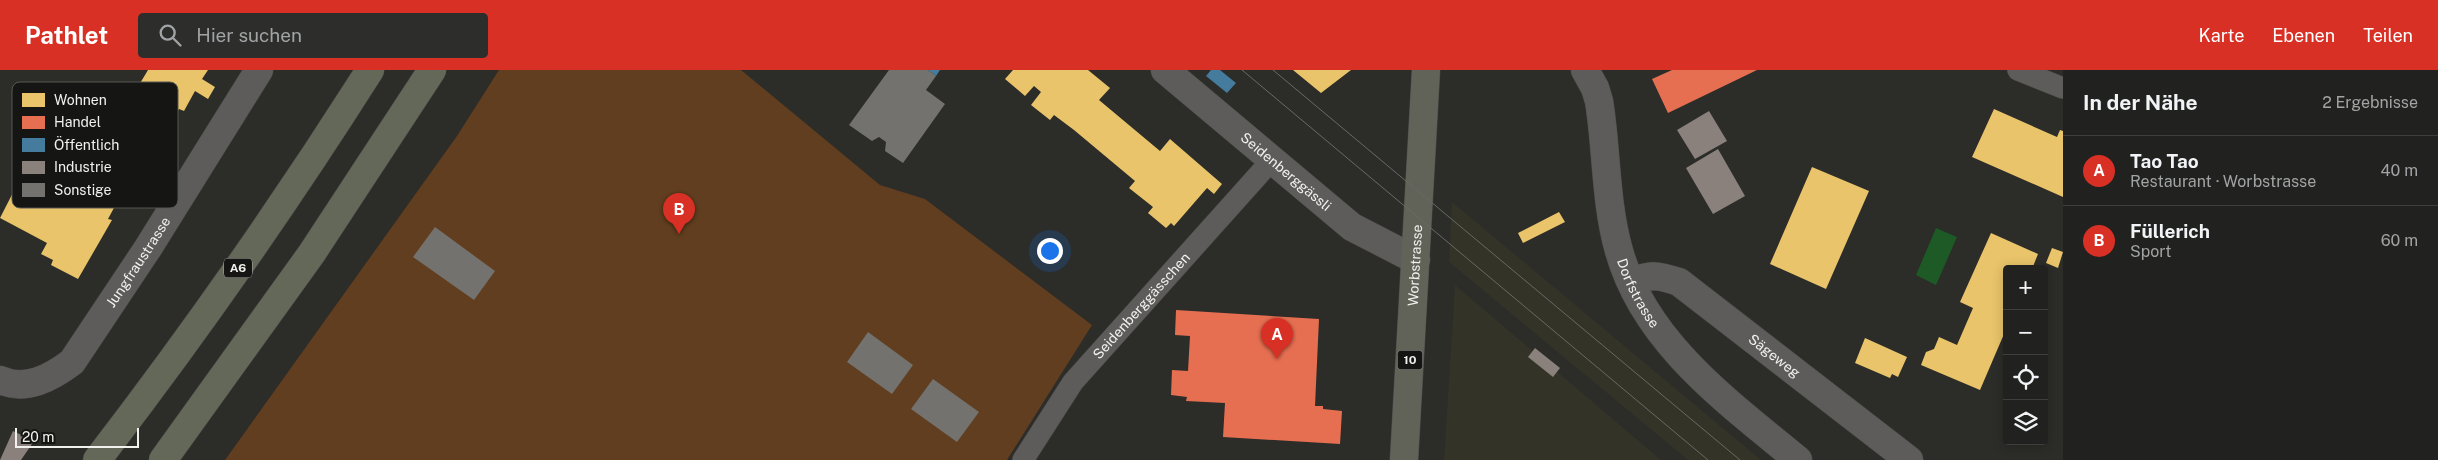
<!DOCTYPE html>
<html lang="de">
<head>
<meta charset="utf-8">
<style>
	body { margin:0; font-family:"Public Sans",sans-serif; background:#2d2e2c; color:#f1f3f6 }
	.controls { position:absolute; right:15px; bottom:15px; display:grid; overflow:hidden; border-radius:5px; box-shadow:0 2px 12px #0003 }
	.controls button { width:45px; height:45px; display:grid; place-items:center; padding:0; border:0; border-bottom:1px solid #3e3e3d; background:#21211f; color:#f1f3f6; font:25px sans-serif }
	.scale { position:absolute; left:15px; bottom:12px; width:124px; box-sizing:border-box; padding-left:5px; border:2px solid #f1f1ed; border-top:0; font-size:14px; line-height:18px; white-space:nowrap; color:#f1f1ed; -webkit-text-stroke:4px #151513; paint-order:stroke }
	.you { position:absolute; left:1049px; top:180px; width:18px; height:18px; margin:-12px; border:4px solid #fff; border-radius:50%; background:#1a73e8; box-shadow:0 0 0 8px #1a73e833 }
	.badge { display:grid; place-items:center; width:32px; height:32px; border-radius:50%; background:#d93025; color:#fff; font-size:16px; font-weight:700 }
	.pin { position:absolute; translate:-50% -41px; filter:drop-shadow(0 1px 2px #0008) }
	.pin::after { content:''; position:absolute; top:26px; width:18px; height:15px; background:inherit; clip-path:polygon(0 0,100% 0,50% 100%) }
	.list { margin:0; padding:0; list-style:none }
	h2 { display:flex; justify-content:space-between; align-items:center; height:65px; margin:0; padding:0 20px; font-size:21px }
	h2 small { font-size:16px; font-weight:400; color:#a2a3a4 }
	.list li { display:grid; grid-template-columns:32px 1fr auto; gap:15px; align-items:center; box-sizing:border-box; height:70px; padding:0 20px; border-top:1px solid #3e3e3d }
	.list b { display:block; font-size:19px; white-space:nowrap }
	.list p { margin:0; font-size:16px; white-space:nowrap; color:#a2a3a4 }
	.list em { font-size:16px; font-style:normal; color:#a2a3a4 }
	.icon { flex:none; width:28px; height:28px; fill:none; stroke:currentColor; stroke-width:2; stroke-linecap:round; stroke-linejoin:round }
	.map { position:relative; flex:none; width:2063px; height:390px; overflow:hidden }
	header { display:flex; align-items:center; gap:30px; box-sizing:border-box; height:70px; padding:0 25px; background:#d93025; color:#fff }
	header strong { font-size:24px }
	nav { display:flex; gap:28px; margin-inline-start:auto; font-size:18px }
	.search { width:350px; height:45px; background:#2d2e2c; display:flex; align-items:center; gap:12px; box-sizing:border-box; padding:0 18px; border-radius:5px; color:#a2a3a4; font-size:19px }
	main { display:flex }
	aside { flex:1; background:#21211f }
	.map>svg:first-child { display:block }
	.built { fill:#343328 }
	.green { fill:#603e1f }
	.water { fill:#1d5a25 }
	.homes { fill:#e9c46a }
	.shops { fill:#e76f51 }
	.public { fill:#457b9d }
	.industry { fill:#8a817c }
	.building { fill:#73726f }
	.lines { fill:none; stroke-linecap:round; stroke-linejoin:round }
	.service-casing { stroke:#494946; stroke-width:22 }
	.minor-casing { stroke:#494946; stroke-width:29 }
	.tertiary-casing { stroke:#494946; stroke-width:29 }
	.primary-casing { stroke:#494946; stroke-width:29 }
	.motorway-casing { stroke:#494946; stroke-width:29 }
	.service { stroke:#5d5c5a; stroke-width:21 }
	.minor { stroke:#5d5c5a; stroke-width:28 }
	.tertiary { stroke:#5d5c5a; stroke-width:28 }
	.primary { stroke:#616359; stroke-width:28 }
	.motorway { stroke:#646859; stroke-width:28 }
	.tram { stroke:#696967; stroke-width:1 }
	.labels { text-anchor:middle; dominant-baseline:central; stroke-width:5; stroke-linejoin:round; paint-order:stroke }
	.shield { fill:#151513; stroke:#afafac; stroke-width:1 }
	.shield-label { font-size:12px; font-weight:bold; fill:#f1f1ed }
	.street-label { font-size:14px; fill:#f1f1ed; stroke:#151513 }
	.key { fill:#151513; stroke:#575754; stroke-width:1 }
	.key-label { font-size:14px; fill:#f1f1ed }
</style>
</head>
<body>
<header>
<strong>Pathlet</strong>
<div class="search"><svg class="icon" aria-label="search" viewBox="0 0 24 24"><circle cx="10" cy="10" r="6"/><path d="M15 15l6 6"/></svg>Hier suchen</div>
<nav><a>Karte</a><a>Ebenen</a><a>Teilen</a></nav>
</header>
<main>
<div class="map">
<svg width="2063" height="390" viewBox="0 0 2063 390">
	<rect width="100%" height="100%" fill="#2c2c29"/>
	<path class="built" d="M 1452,132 L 1761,390 L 1688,390 L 1449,192 Z
		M 1455,215 L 1661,390 L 1444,390 Z"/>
	<path class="green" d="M 499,0 L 741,0 L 880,115 L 925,129 L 1092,255 L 1007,390 L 225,390 L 457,66 Z"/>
	<path class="water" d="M 1936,158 L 1957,167 L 1936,215 L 1916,205 Z"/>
	<path class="homes" d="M 148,0 L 208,0 L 202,9 L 215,17 L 208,29 L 195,21 L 184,41 L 179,39 L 168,57 L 133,37 L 141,21 L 139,15 Z
		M 1013,0 L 1088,0 L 1110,18 L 1099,30 L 1160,81 L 1170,69 L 1222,114 L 1214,124 L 1207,118 L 1174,156 L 1171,153 L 1166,158 L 1148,143 L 1153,137 L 1129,118 L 1135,111 L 1074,60 L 1054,45 L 1050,50 L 1031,35 L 1041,22 L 1034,16 L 1025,26 L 1005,9 Z
		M 1293,0 L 1351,0 L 1321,23 Z
		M 1994,39 L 2057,67 L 2060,60 L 2063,61 L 2063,127 L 1972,87 Z
		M 1812,97 L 1869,121 L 1826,219 L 1770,194 Z
		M 85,101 L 123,121 L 108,149 L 112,150 L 78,209 L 51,195 L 53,190 L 41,184 L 47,173 L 0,148 L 23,103 L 70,129 Z
		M 1559,142 L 1565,152 L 1523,173 L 1518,163 Z
		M 1991,163 L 2038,184 L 2032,199 L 2007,199 L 2007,257 L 1980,320 L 1921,295 L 1926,282 L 1934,279 L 1939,267 L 1957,275 L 1973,238 L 1960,232 Z
		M 2052,178 L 2063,182 L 2058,198 L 2046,193 Z
		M 1865,268 L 1907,287 L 1898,307 L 1892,304 L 1890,308 L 1855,293 Z"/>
	<path class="shops" d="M 1672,0 L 1757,0 L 1668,43 L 1652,9 Z
		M 1176,240 L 1319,249 L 1315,336 L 1323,336 L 1323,339 L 1342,341 L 1340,374 L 1223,367 L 1225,333 L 1186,331 L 1187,327 L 1171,325 L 1172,300 L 1188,301 L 1190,266 L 1175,265 Z"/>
	<path class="public" d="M 928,0 L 940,0 L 936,6 Z
		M 1211,0 L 1220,0 L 1236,13 L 1227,23 L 1206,6 Z"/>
	<path class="industry" d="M 1709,41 L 1727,71 L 1695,89 L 1677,60 Z
		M 1718,79 L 1745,126 L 1713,144 L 1686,98 Z
		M 1535,278 L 1560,298 L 1553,307 L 1528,287 Z
		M 13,361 L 34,371 L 21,390 L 0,390 Z"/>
	<path class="building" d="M 889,0 L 928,0 L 936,6 L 926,20 L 945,34 L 903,93 L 885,81 L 886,72 L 879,67 L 872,71 L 849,55 Z
		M 435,157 L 495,201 L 474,230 L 413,187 Z
		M 868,262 L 913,295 L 892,324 L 847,292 Z
		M 933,309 L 979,342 L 957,372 L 911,339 Z"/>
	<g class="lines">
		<defs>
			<g id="service">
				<path d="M 2018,0 L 2063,18"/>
				<path id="s1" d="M 1023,390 L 1073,312 L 1271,91"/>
			</g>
			<g id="minor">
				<path id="s2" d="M 1631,212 C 1651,204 1658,205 1679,212 L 1909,390"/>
				<path id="s3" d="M 0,310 C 26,322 52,307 72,292 L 148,178 L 259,0"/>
			</g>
			<g id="tertiary">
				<path id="s4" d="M 1165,0 L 1352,157 L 1416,190"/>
				<path id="s5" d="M 1585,0 L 1595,18 L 1599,31 C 1607,80 1605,132 1619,181 C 1645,273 1728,332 1798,390"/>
			</g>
			<g id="primary">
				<path id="s6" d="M 1404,390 L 1426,0"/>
			</g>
			<path id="motorway" d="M 97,390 C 194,264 285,134 370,0
				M 163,390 L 312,183 L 432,0"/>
		</defs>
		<use href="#service" class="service-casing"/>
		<use href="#minor" class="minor-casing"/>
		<use href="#tertiary" class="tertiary-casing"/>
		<use href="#primary" class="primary-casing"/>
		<use href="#motorway" class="motorway-casing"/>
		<use href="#service" class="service"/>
		<use href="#minor" class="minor"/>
		<use href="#tertiary" class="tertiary"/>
		<use href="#primary" class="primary"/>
		<use href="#motorway" class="motorway"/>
		<path class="tram" d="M 1242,0 L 1708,390
			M 1273,0 L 1740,390"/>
	</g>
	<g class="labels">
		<g class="shield">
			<rect x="224" y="188.5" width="28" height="19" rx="4"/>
			<rect x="1397.5" y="280.5" width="25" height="19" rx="4"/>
		</g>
		<g class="shield-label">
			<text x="238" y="198">A6</text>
			<text x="1410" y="290">10</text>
		</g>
		<g class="street-label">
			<text stroke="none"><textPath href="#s4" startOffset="158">Seidenberggässli</textPath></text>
			<text stroke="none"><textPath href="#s3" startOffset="198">Jungfraustrasse</textPath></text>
			<text stroke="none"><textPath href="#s6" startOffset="195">Worbstrasse</textPath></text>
			<text stroke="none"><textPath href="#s5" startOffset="232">Dorfstrasse</textPath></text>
			<text stroke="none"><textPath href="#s1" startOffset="195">Seidenberggässchen</textPath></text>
			<text stroke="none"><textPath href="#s2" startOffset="170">Sägeweg</textPath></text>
		</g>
	</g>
	<rect x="12" y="12" width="166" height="126" rx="8" class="key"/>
	<rect x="22" y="23" width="23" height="14" fill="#e9c46a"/>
	<rect x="22" y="46" width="23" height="13" fill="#e76f51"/>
	<rect x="22" y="68" width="23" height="14" fill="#457b9d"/>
	<rect x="22" y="91" width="23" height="13" fill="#8a817c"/>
	<rect x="22" y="113" width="23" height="14" fill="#73726f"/>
	<g class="key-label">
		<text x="54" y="35">Wohnen</text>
		<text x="54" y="57">Handel</text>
		<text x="54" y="80">Öffentlich</text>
		<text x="54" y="102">Industrie</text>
		<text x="54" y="125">Sonstige</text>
	</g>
</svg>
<div class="controls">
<button>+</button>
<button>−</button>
<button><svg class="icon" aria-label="locate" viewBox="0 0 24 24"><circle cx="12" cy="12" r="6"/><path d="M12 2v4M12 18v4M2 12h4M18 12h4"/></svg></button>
<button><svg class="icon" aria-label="layers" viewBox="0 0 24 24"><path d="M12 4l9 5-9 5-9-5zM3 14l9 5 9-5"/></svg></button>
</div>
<div class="scale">20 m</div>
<div class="you"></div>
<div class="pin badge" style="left:1277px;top:289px">A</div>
<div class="pin badge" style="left:679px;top:164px">B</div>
</div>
<aside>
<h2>In der Nähe<small>2 Ergebnisse</small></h2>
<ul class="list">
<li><span class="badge">A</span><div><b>Tao Tao</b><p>Restaurant · Worbstrasse</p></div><em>40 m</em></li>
<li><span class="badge">B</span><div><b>Füllerich</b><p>Sport</p></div><em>60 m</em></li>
</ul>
</aside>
</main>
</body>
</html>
